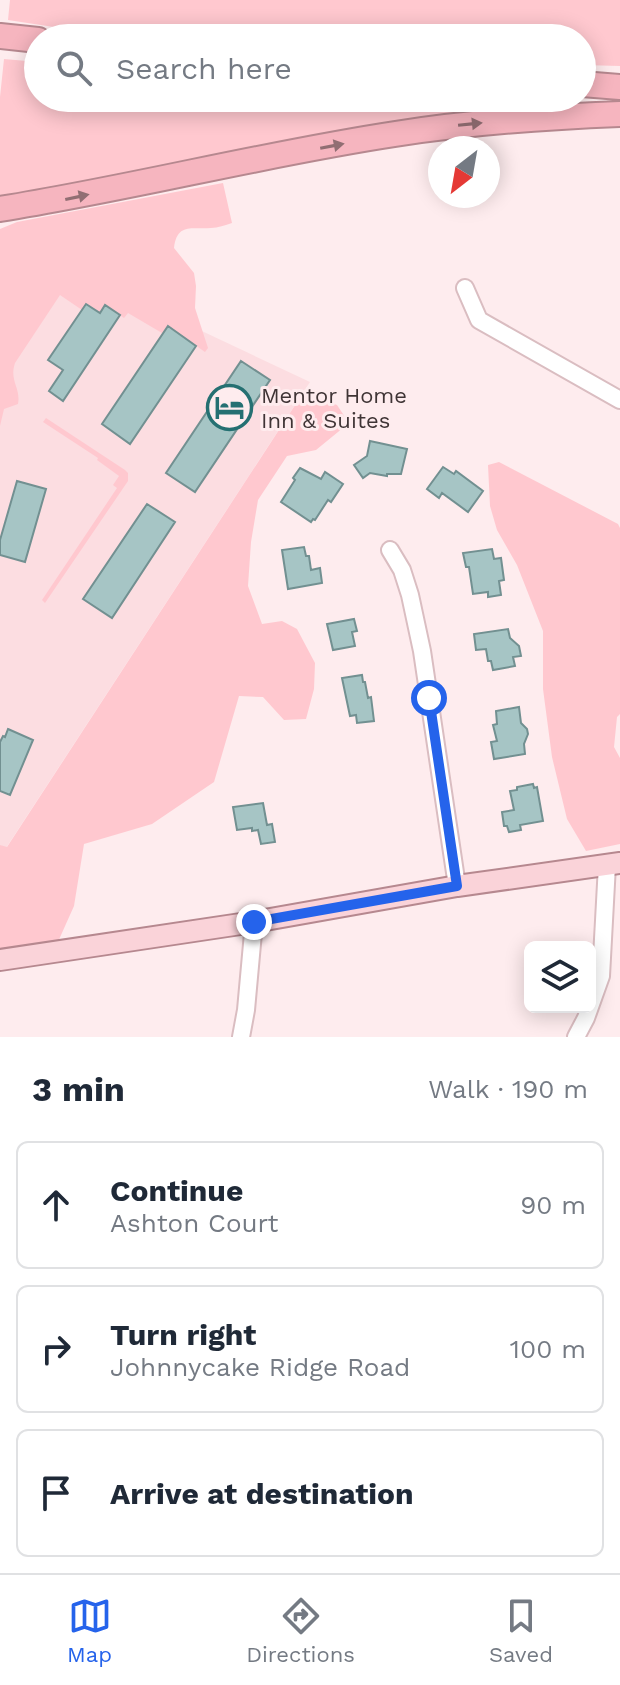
<!DOCTYPE html>
<html lang="en">
<head>
<meta charset="utf-8">
<style>
	body { margin:0; font-family:"Work Sans",sans-serif; background:#f2f2f3; color:#1f2937 }
	.controls { position:absolute; right:24px; bottom:24px; display:grid; overflow:hidden; border-radius:12px; box-shadow:0 4px 20px #0003 }
	.controls button { width:72px; height:72px; display:grid; place-items:center; padding:0; border:0; border-bottom:2px solid #e0e1e3; background:#fff; color:#1f2937; font:40px sans-serif }
	.compass { position:absolute; left:428px; top:136px; width:72px; height:72px; border-radius:50%; background:#fff; box-shadow:0 4px 20px #0003; rotate:211deg }
	.stop { position:absolute; width:24px; height:24px; margin:-18px; border:6px solid #2563eb; border-radius:50%; background:#fff }
	.stop.end { background:#2563eb; border-color:#fff; box-shadow:0 2px 8px #0008 }
	.list { margin:0; padding:0; list-style:none }
	h2 { display:flex; justify-content:space-between; align-items:center; height:104px; margin:0; padding:0 32px; font-size:34px }
	h2 small { font-size:26px; font-weight:400; color:#747a83 }
	.list li { display:grid; grid-template-columns:52px 1fr auto; gap:24px; align-items:center; box-sizing:border-box; height:128px; margin:0 16px 16px; padding:0 16px; border:2px solid #e0e1e3; border-radius:12px }
	.list b { display:block; font-size:30px; white-space:nowrap }
	.list p { margin:0; font-size:26px; white-space:nowrap; color:#747a83 }
	.list em { font-size:26px; font-style:normal; color:#747a83 }
	.icon { flex:none; width:44px; height:44px; fill:none; stroke:currentColor; stroke-width:2; stroke-linecap:round; stroke-linejoin:round }
	.map { position:relative; flex:none; width:620px; height:1037px; overflow:hidden }
	.search { position:absolute; background:#fff; box-shadow:0 4px 20px #0003; left:24px; right:24px; top:24px; height:88px; display:flex; align-items:center; gap:20px; box-sizing:border-box; padding:0 28px; border-radius:44px; color:#747a83; font-size:30px }
	.sheet { height:536px; background:#fff }
	nav { display:flex; justify-content:space-around; align-items:center; box-sizing:border-box; height:112px; border-top:2px solid #e0e1e3; background:#fff; font-size:22px; color:#747a83 }
	nav a { display:grid; justify-items:center; gap:4px }
	nav .on { color:#2563eb }
	.map>svg:first-child { display:block }
	.built { fill:#fcdde1 }
	.green { fill:#ffc8cf }
	.building { fill:#a6c5c5; stroke:#729091; stroke-width:2 }
	.lines { fill:none; stroke-linecap:round; stroke-linejoin:round }
	.minor-casing { stroke:#dabdc1; stroke-width:20 }
	.major-casing { stroke:#b6888f; stroke-width:24 }
	.highway-casing { stroke:#b6888f; stroke-width:28 }
	.minor { stroke:#fff; stroke-width:16 }
	.major { stroke:#fad3d9; stroke-width:20 }
	.highway { stroke:#f6b5bf; stroke-width:24 }
	.oneway { fill:#916e73 }
	.route { stroke:#2563eb; stroke-width:10 }
	.labels { text-anchor:middle; dominant-baseline:central; stroke-width:6; stroke-linejoin:round; paint-order:stroke }
	.poi-label { font-size:22px; fill:#3f3435; stroke:#feecee; text-anchor:start }
</style>
</head>
<body>
<div class="map">
<svg width="620" height="1037" viewBox="0 0 620 1037">
	<rect width="100%" height="100%" fill="#feecee"/>
	<path class="built" d="M 0,236 L 310,382 L 6,848 L 0,845 Z"/>
	<path class="green" d="M 10,0 L 620,0 L 620,66 L 582,65 L 582,38 L 162,38 L 80,31 L 8,20 Z
		M 4,59 L 38,62 L 38,98 L 485,98 L 545,101 L 545,107 L 200,158 L 0,197 L 0,97 Z
		M 223,183 L 232,223 C 225,225 218,228 211,228 C 193,230 177,222 174,248 L 194,273 L 196,286 L 195,308 L 208,348 L 205,352 L 168,326 L 162,333 L 128,313 L 124,318 L 106,306 L 100,313 L 87,304 L 82,310 L 60,295 L 15,363 C 9,381 21,388 18,404 L 4,409 L 0,426 L 0,229 L 17,222 Z
		M 303,393 L 337,405 L 349,423 L 316,450 L 287,456 L 258,500 L 251,542 L 248,586 L 262,624 L 282,621 L 297,629 L 315,663 L 314,689 L 306,719 L 284,720 L 263,697 L 239,696 L 214,782 L 152,824 L 84,844 L 74,906 L 57,944 L 0,949 L 0,845 L 7,847 Z
		M 46,418 L 125,470 L 128,473 L 128,481 L 45,603 L 42,600 L 117,488 L 113,485 L 119,476 L 97,460 L 98,458 L 43,422 Z
		M 499,462 L 618,524 L 620,528 L 620,714 L 617,717 L 614,747 L 620,758 L 620,844 L 586,851 L 567,819 L 552,757 L 543,689 L 543,631 L 517,565 L 497,530 L 490,506 L 488,465 Z"/>
	<path class="building" d="M 86,304 L 100,313 L 105,305 L 120,315 L 63,401 L 49,391 L 63,370 L 48,360 Z
		M 168,326 L 196,346 L 130,444 L 102,424 Z
		M 241,361 L 270,380 L 195,492 L 166,473 Z
		M 370,441 L 407,449 L 401,474 L 387,474 L 387,476 L 370,473 L 363,478 L 354,465 L 367,456 Z
		M 443,467 L 454,474 L 456,471 L 483,491 L 468,512 L 442,493 L 439,498 L 427,489 Z
		M 300,468 L 321,479 L 325,472 L 343,484 L 331,502 L 328,500 L 315,520 L 313,519 L 311,522 L 281,502 L 295,480 L 293,478 Z
		M 17,481 L 46,489 L 25,562 L 0,555 L 0,540 Z
		M 147,504 L 175,522 L 112,618 L 83,599 Z
		M 304,547 L 306,556 L 309,556 L 311,570 L 320,568 L 322,583 L 288,589 L 282,550 Z
		M 492,549 L 494,559 L 501,558 L 504,580 L 499,581 L 501,595 L 488,597 L 488,592 L 473,594 L 469,567 L 466,567 L 463,553 Z
		M 354,619 L 357,631 L 352,632 L 355,646 L 333,650 L 327,624 Z
		M 508,629 L 510,638 L 519,646 L 521,656 L 513,657 L 515,666 L 493,670 L 491,661 L 488,661 L 486,649 L 476,650 L 474,634 Z
		M 362,675 L 363,682 L 365,682 L 368,698 L 371,697 L 374,721 L 357,723 L 356,715 L 350,716 L 342,678 Z
		M 519,707 L 521,723 L 527,729 L 528,734 L 524,744 L 525,754 L 494,759 L 491,742 L 497,741 L 493,725 L 497,724 L 496,711 Z
		M 8,729 L 33,740 L 10,795 L 0,791 L 0,742 L 3,736 L 5,737 Z
		M 533,784 L 534,788 L 537,787 L 543,821 L 520,825 L 521,830 L 509,832 L 507,826 L 504,826 L 502,812 L 514,810 L 510,791 L 517,790 L 517,787 Z
		M 263,803 L 267,825 L 272,824 L 275,842 L 261,844 L 258,830 L 252,831 L 252,828 L 237,830 L 233,807 Z"/>
	<g class="lines">
		<defs>
			<path id="minor" d="M 465,288 L 479,320 L 620,400
				M 390,550 L 402,570 L 410,595 L 422,651 L 457,886
				M 241,1037 L 246,1010 L 254,922
				M 576,1037 L 586,1018 L 601,976 L 607,865"/>
			<path id="major" d="M 0,960 L 254,922 L 457,886 L 620,863"/>
			<path id="highway" d="M 0,36 L 38,40
				M 582,84 L 620,87
				M 0,209 C 132,188 263,154 395,134 C 470,122 545,117 620,114"/>
		</defs>
		<use href="#minor" class="minor-casing"/>
		<use href="#major" class="major-casing"/>
		<use href="#highway" class="highway-casing"/>
		<use href="#minor" class="minor"/>
		<use href="#major" class="major"/>
		<use href="#highway" class="highway"/>
	</g>
	<defs><path id="oneway-solid" d="M-6-.8H1V-3.2L6.5 0L1 3.2V.8H-6Z" transform="scale(2)"/></defs>
	<g class="oneway">
		<use href="#oneway-solid" transform="translate(470 124) rotate(-6)"/>
		<use href="#oneway-solid" transform="translate(332 146) rotate(-11)"/>
		<use href="#oneway-solid" transform="translate(77 197) rotate(-12)"/>
	</g>
	<g class="lines">
		<path class="route" d="M 254,922 L 457,886 L 429,698"/>
	</g>
	<defs>
		<symbol id="hotel-ring" viewBox="-11 -11 22 22"><circle r="9.5" fill="#feecee" stroke="#257072" stroke-width="1.5"/><path d="M-6-4.5h1.5V1H6V5H4.5V3h-9V5H-6ZM-4 0a1.8 1.8 0 1 1 3.6 0ZM.5 0V-2.5h3Q6-2.5 6 0Z" fill="#257072"/></symbol>
	</defs>
	<g fill-rule="evenodd">
		<use href="#hotel-ring" x="204" y="382" width="51" height="51"/>
	</g>
	<g class="labels">
		<g class="poi-label">
			<text x="261" y="395">Mentor Home<tspan x="261" dy="25">Inn &amp; Suites</tspan></text>
		</g>
	</g>
</svg>
<div class="controls">
<button><svg class="icon" aria-label="layers" viewBox="0 0 24 24"><path d="M12 4l9 5-9 5-9-5zM3 14l9 5 9-5"/></svg></button>
</div>
<svg class="compass" viewBox="-18 -18 36 36"><path d="M0-13l5 13h-10z" fill="#e53935"/><path d="M0 13l5-13h-10z" fill="#747a83"/></svg>
<div class="stop" style="left:429px;top:698px"></div>
<div class="stop end" style="left:254px;top:922px"></div>
<div class="search"><svg class="icon" aria-label="search" viewBox="0 0 24 24"><circle cx="10" cy="10" r="6"/><path d="M15 15l6 6"/></svg>Search here</div>
</div>
<section class="sheet">
<h2>3 min<small>Walk · 190 m</small></h2>
<ul class="list">
<li><svg class="icon" aria-label="ahead" viewBox="0 0 24 24"><path d="M12 20V5M6 11l6-6 6 6"/></svg><div><b>Continue</b><p>Ashton Court</p></div><em>90 m</em></li>
<li><svg class="icon" aria-label="right" viewBox="0 0 24 24"><path d="M7 20v-9h11M14 6l5 5-5 5"/></svg><div><b>Turn right</b><p>Johnnycake Ridge Road</p></div><em>100 m</em></li>
<li><svg class="icon" aria-label="arrive" viewBox="0 0 24 24"><path d="M6 21V4h12l-3 4 3 4H6"/></svg><div><b>Arrive at destination</b></div></li>
</ul>
</section>
<nav>
<a class="on"><svg class="icon" aria-label="map" viewBox="0 0 24 24"><path d="M3 6l6-2 6 2 6-2v14l-6 2-6-2-6 2zM9 4v14M15 6v14"/></svg>Map</a>
<a><svg class="icon" aria-label="directions" viewBox="0 0 24 24"><path d="M12 3l9 9-9 9-9-9zM9 14v-3h6M13 9l2 2-2 2"/></svg>Directions</a>
<a><svg class="icon" aria-label="saved" viewBox="0 0 24 24"><path d="M7 4h10v16l-5-4-5 4z"/></svg>Saved</a>
</nav>
</body>
</html>
